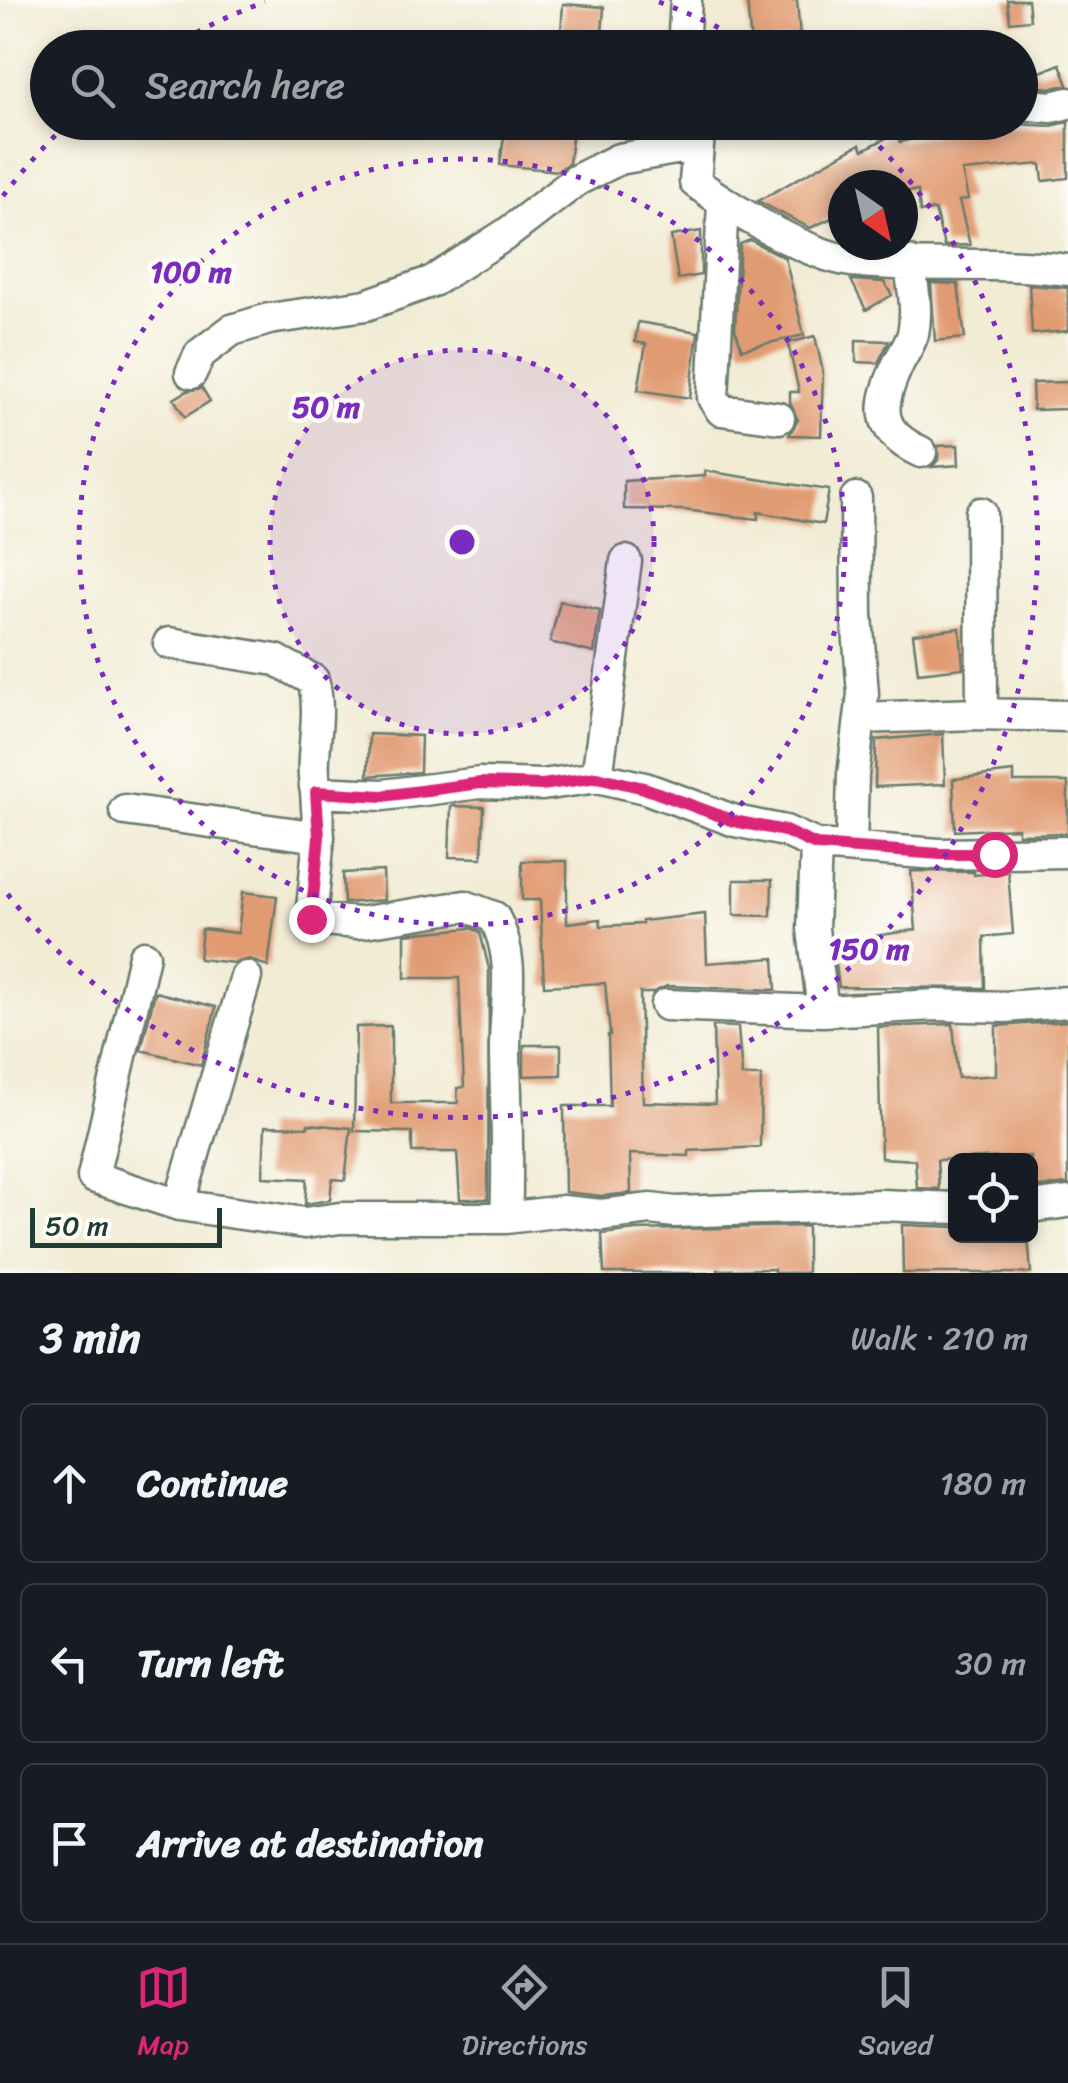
<!DOCTYPE html>
<html lang="en">
<head>
<meta charset="utf-8">
<style>
	body { margin:0; font-family:Sriracha,sans-serif; background:#242831; color:#f1f3f6 }
	.controls { position:absolute; right:30px; bottom:30px; display:grid; overflow:hidden; border-radius:15px; box-shadow:0 5px 15px #0003 }
	.controls button { width:90px; height:90px; display:grid; place-items:center; padding:0; border:0; border-bottom:2px solid #363941; background:#171b24; color:#f1f3f6; font:50px sans-serif }
	.compass { position:absolute; left:828px; top:170px; width:90px; height:90px; border-radius:50%; background:#171b24; box-shadow:0 5px 15px #0003; rotate:146deg }
	.scale { position:absolute; left:30px; bottom:25px; width:192px; box-sizing:border-box; padding-left:10px; border:5px solid #1f3d34; border-top:0; font-size:28px; line-height:35px; white-space:nowrap; color:#1f3d34; -webkit-text-stroke:8px #fdfcf7; paint-order:stroke }
	.stop { position:absolute; width:30px; height:30px; margin:-22px; border:8px solid #db2777; border-radius:50%; background:#fff }
	.stop.end { background:#db2777; border-color:#fff; box-shadow:0 2px 10px #0008 }
	.list { margin:0; padding:0; list-style:none }
	h2 { display:flex; justify-content:space-between; align-items:center; height:130px; margin:0; padding:0 40px; font-size:42px }
	h2 small { font-size:32px; font-weight:400; color:#9ea1a6 }
	.list li { display:grid; grid-template-columns:65px 1fr auto; gap:30px; align-items:center; box-sizing:border-box; height:160px; margin:0 20px 20px; padding:0 20px; border:2px solid #363941; border-radius:15px }
	.list b { display:block; font-size:38px; white-space:nowrap }
	.list em { font-size:32px; font-style:normal; color:#9ea1a6 }
	.icon { flex:none; width:55px; height:55px; fill:none; stroke:currentColor; stroke-width:2; stroke-linecap:round; stroke-linejoin:round }
	.map { position:relative; flex:none; width:1068px; height:1273px; overflow:hidden }
	.search { position:absolute; background:#171b24; box-shadow:0 5px 15px #0003; left:30px; right:30px; top:30px; height:110px; display:flex; align-items:center; gap:25px; box-sizing:border-box; padding:0 35px; border-radius:55px; color:#9ea1a6; font-size:38px }
	.sheet { height:670px; background:#171b24 }
	nav { display:flex; justify-content:space-around; align-items:center; box-sizing:border-box; height:140px; border-top:2px solid #363941; background:#171b24; font-size:28px; color:#9ea1a6 }
	nav a { display:grid; justify-items:center; gap:5px }
	nav .on { color:#db2777 }
	.map>svg:first-child { display:block }
	.building { fill:#e19b72 }
	.lines { fill:none; stroke-linecap:round; stroke-linejoin:round }
	.street-casing { stroke:#697a6c; stroke-width:35 }
	.street { stroke:#fff; stroke-width:30 }
	.route { stroke:#db2777; stroke-width:12 }
	.ring { fill:none; stroke:#7b2cbf; stroke-width:5; stroke-dasharray:5 10 }
	.centre { fill:#7b2cbf; stroke:#fdfcf7; stroke-width:5 }
	.ring-label { font-size:30px; text-anchor:middle; font-weight:bold; fill:#7b2cbf; stroke:#fdfcf7; stroke-width:9; stroke-linejoin:round; paint-order:stroke }
</style>
</head>
<body>
<div class="map">
<svg width="1068" height="1273" viewBox="0 0 1068 1273">
	<rect width="100%" height="100%" fill="#fdfcf7"/>
	<filter id="ink" filterUnits="userSpaceOnUse"><feTurbulence type="fractalNoise" baseFrequency=".01" numOctaves="2"/><feDisplacementMap in="SourceGraphic" scale="20" xChannelSelector="R" yChannelSelector="G"/><feConvolveMatrix kernelMatrix="1 2 1 2 8 2 1 2 1" color-interpolation-filters="sRGB"/></filter>
	<filter id="wash" filterUnits="userSpaceOnUse"><feTurbulence type="fractalNoise" baseFrequency=".0048" numOctaves="4" result="noise"/><feDisplacementMap in="SourceGraphic" scale="40" xChannelSelector="R" yChannelSelector="G"/><feGaussianBlur stdDeviation="2.25" result="paint"/><feColorMatrix in="noise" values="0 0 0 0 0 0 0 0 0 0 0 0 0 0 0 0 0 1.4 0 .05"/><feComposite in="paint" operator="in"/></filter>
	<g filter="url(#wash)">
		<rect width="100%" height="100%" fill="#f2ecd5"/>
		<g id="blocks">
			<path class="building" d="M 747,0 L 797,0 L 800,38 L 751,46 Z
				M 1007,0 L 1028,0 L 1030,20 L 1010,22 Z
				M 563,4 L 604,7 L 601,48 L 560,48 Z
				M 1020,46 L 1036,74 L 1060,64 L 1068,85 L 1051,88 L 1020,85 Z
				M 506,122 L 543,126 L 544,122 L 574,122 L 569,163 L 558,171 L 500,165 Z
				M 984,122 L 1051,126 L 1068,122 L 1068,178 L 1043,181 L 1041,164 L 962,171 L 968,199 L 959,201 L 970,245 L 944,246 L 935,210 L 920,212 L 918,191 L 903,191 L 903,185 L 843,185 L 843,213 L 810,228 L 758,201 L 860,144 L 863,150 L 896,133 L 900,142 Z
				M 701,231 L 701,275 L 678,279 L 671,236 Z
				M 750,240 L 785,258 L 804,335 L 742,349 L 735,329 L 740,244 Z
				M 851,280 L 884,282 L 892,295 L 866,310 Z
				M 931,283 L 958,284 L 965,338 L 935,341 Z
				M 1029,285 L 1068,288 L 1068,331 L 1032,334 Z
				M 638,322 L 698,332 L 690,398 L 638,390 L 646,344 L 635,342 Z
				M 815,336 L 823,372 L 821,436 L 789,435 L 798,420 L 790,403 L 790,392 L 799,392 L 788,343 Z
				M 856,340 L 889,341 L 878,363 L 856,362 Z
				M 1068,382 L 1068,409 L 1033,410 L 1032,383 Z
				M 202,388 L 210,401 L 185,417 L 174,399 L 187,391 Z
				M 958,445 L 959,465 L 932,467 L 938,460 L 938,446 Z
				M 705,471 L 829,490 L 823,524 L 758,512 L 758,519 L 684,510 L 624,509 L 624,481 L 705,476 Z
				M 560,601 L 600,610 L 594,653 L 550,642 Z
				M 960,628 L 963,668 L 918,673 L 913,634 Z
				M 369,734 L 421,736 L 420,772 L 368,776 Z
				M 943,734 L 945,784 L 875,787 L 876,740 Z
				M 1014,772 L 1014,782 L 1068,782 L 1068,833 L 1018,834 L 1018,828 L 955,831 L 953,779 Z
				M 451,806 L 484,807 L 482,858 L 449,857 Z
				M 522,861 L 567,861 L 567,923 L 600,919 L 601,926 L 642,924 L 642,921 L 705,914 L 707,963 L 774,958 L 776,990 L 667,986 L 652,993 L 640,993 L 643,1102 L 715,1104 L 713,1026 L 738,1027 L 742,1076 L 761,1076 L 760,1147 L 689,1151 L 689,1156 L 630,1154 L 631,1193 L 601,1196 L 565,1192 L 564,1106 L 610,1106 L 608,1035 L 610,1035 L 605,983 L 544,986 L 540,900 L 522,900 Z
				M 383,871 L 384,900 L 344,903 L 343,873 Z
				M 911,871 L 974,872 L 974,875 L 1008,872 L 1013,934 L 984,937 L 985,988 L 839,987 L 833,942 L 916,930 Z
				M 734,880 L 772,880 L 771,916 L 734,915 Z
				M 243,892 L 277,896 L 268,967 L 250,959 L 234,963 L 199,959 L 202,929 L 238,933 Z
				M 471,928 L 480,932 L 489,969 L 488,1199 L 460,1199 L 457,1152 L 412,1152 L 412,1132 L 354,1131 L 356,1027 L 391,1026 L 391,1103 L 458,1103 L 457,1088 L 464,1087 L 459,978 L 405,978 L 405,934 Z
				M 155,992 L 216,1007 L 201,1065 L 141,1050 Z
				M 1068,1021 L 1068,1184 L 1030,1188 L 1030,1156 L 937,1160 L 939,1189 L 917,1188 L 915,1160 L 881,1158 L 878,1027 L 953,1024 L 958,1078 L 996,1075 L 996,1026 Z
				M 524,1045 L 561,1045 L 561,1075 L 524,1076 Z
				M 308,1124 L 351,1128 L 345,1180 L 332,1179 L 330,1200 L 305,1204 L 307,1179 L 263,1177 L 265,1126 L 308,1127 Z
				M 902,1225 L 956,1227 L 956,1236 L 1028,1236 L 1031,1273 L 903,1273 Z
				M 807,1226 L 807,1273 L 774,1273 L 774,1269 L 718,1270 L 719,1273 L 604,1273 L 602,1234 L 636,1230 Z"/>
		</g>
	</g>
	<g filter="url(#ink)">
		<use href="#blocks" fill-opacity="0" stroke="#697a6c" stroke-width="2.5"/>
		<g class="lines">
			<defs>
				<path id="street" d="M 683,48 L 686,0
					M 1020,104 L 1052,107 L 1068,103
					M 700,122 L 695,182 C 731,209 808,256 852,261 C 924,269 997,260 1068,270
					M 723,203 L 713,398 L 721,410 L 779,418
					M 909,262 C 913,286 918,310 913,334 C 910,344 904,353 899,362 C 879,404 874,431 921,452
					M 191,373 L 200,354 L 232,330 L 269,319 L 366,305 L 433,281 L 508,233 L 577,180 L 619,159 L 698,145
					M 981,513 L 982,714
					M 169,643 L 276,660 L 313,680 C 324,718 308,755 316,792
					M 860,718 L 977,714 L 1068,716
					M 597,777 L 626,561
					M 125,810 L 319,837
					M 816,845 L 785,831 L 735,821 L 645,788 L 597,777 L 542,785 L 480,783 L 383,795 L 316,792 L 319,837 L 311,919 L 358,923 L 465,906 L 494,917 C 518,961 504,1007 505,1054 C 506,1109 509,1163 506,1218 L 563,1211 L 601,1215 L 651,1209 L 675,1212 L 880,1205 L 956,1208
					M 851,847 L 853,775 L 863,694 L 857,615 L 856,498
					M 1068,852 L 939,854 L 816,845 L 813,929 L 823,1011 L 936,1005 L 1005,1007 L 1068,1002
					M 144,956 L 93,1177 L 179,1205 L 305,1223 L 340,1218 L 506,1218
					M 666,1005 L 823,1011
					M 179,1205 L 246,977
					M 1030,1207 L 1068,1202"/>
			</defs>
			<use href="#street" class="street-casing"/>
			<use href="#street" class="street"/>
		</g>
	</g>
	<g class="lines" filter="url(#ink)">
		<path class="route" d="M 311,919 L 319,837 L 316,792 L 383,796 L 480,783 L 542,785 L 597,777 L 644,788 L 734,821 L 785,831 L 816,845 L 940,854 L 994,854"/>
	</g>
	<circle cx="462" cy="542" r="192" fill="#7b2cbf" fill-opacity=".12"/>
	<g class="ring">
		<circle cx="462" cy="542" r="192"/>
		<circle cx="462" cy="542" r="383"/>
		<path d="M3 196A575 575 0 0 1 66 125M170 47A575 575 0 0 1 265 2M659 2A575 575 0 0 1 754 47M858 125A575 575 0 1 1 3 888"/>
	</g>
	<circle cx="462" cy="542" r="15" class="centre"/>
	<g class="ring-label">
		<text x="191" y="282">100 m</text>
		<text x="326" y="417">50 m</text>
		<text x="869" y="959">150 m</text>
	</g>
</svg>
<div class="controls">
<button><svg class="icon" aria-label="locate" viewBox="0 0 24 24"><circle cx="12" cy="12" r="6"/><path d="M12 2v4M12 18v4M2 12h4M18 12h4"/></svg></button>
</div>
<svg class="compass" viewBox="-18 -18 36 36"><path d="M0-13l5 13h-10z" fill="#e53935"/><path d="M0 13l5-13h-10z" fill="#9ea1a6"/></svg>
<div class="scale">50 m</div>
<div class="stop" style="left:994px;top:854px"></div>
<div class="stop end" style="left:311px;top:919px"></div>
<div class="search"><svg class="icon" aria-label="search" viewBox="0 0 24 24"><circle cx="10" cy="10" r="6"/><path d="M15 15l6 6"/></svg>Search here</div>
</div>
<section class="sheet">
<h2>3 min<small>Walk · 210 m</small></h2>
<ul class="list">
<li><svg class="icon" aria-label="ahead" viewBox="0 0 24 24"><path d="M12 20V5M6 11l6-6 6 6"/></svg><div><b>Continue</b></div><em>180 m</em></li>
<li><svg class="icon" aria-label="left" viewBox="0 0 24 24"><path d="M17 20v-9H6M10 6l-5 5 5 5"/></svg><div><b>Turn left</b></div><em>30 m</em></li>
<li><svg class="icon" aria-label="arrive" viewBox="0 0 24 24"><path d="M6 21V4h12l-3 4 3 4H6"/></svg><div><b>Arrive at destination</b></div></li>
</ul>
</section>
<nav>
<a class="on"><svg class="icon" aria-label="map" viewBox="0 0 24 24"><path d="M3 6l6-2 6 2 6-2v14l-6 2-6-2-6 2zM9 4v14M15 6v14"/></svg>Map</a>
<a><svg class="icon" aria-label="directions" viewBox="0 0 24 24"><path d="M12 3l9 9-9 9-9-9zM9 14v-3h6M13 9l2 2-2 2"/></svg>Directions</a>
<a><svg class="icon" aria-label="saved" viewBox="0 0 24 24"><path d="M7 4h10v16l-5-4-5 4z"/></svg>Saved</a>
</nav>
</body>
</html>
